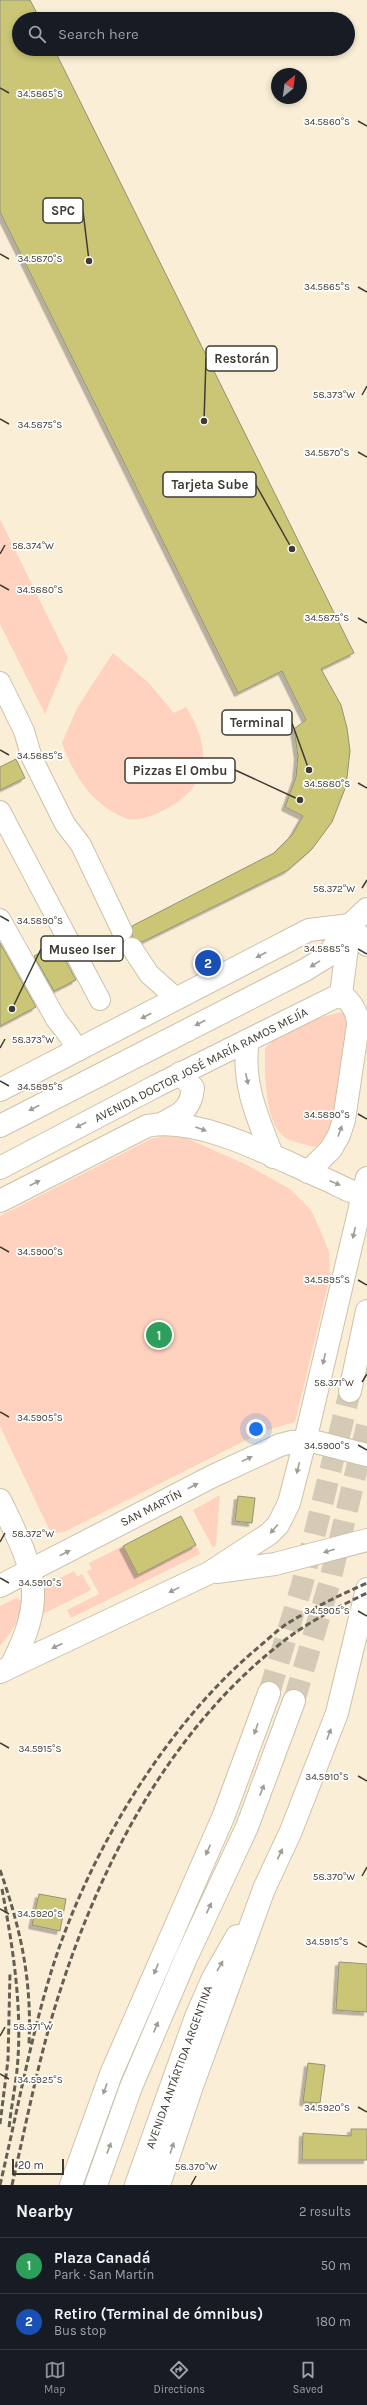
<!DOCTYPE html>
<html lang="en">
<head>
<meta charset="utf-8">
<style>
	body { margin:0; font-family:Karla,sans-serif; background:#242831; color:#f1f3f6 }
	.compass { position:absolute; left:271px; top:68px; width:36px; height:36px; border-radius:50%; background:#171b24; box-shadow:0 2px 6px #0003; rotate:29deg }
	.scale { position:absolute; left:12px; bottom:10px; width:52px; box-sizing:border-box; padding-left:4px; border:2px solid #3f3b32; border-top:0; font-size:11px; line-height:14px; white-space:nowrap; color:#3f3b32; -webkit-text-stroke:3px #fff; paint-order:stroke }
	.you { position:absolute; left:256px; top:1429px; width:14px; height:14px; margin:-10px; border:3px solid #fff; border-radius:50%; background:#1a73e8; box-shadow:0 0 0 6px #1a73e833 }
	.badge { display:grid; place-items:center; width:26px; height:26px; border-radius:50%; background:#8c9099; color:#fff; font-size:13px; font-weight:700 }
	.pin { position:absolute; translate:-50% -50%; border:2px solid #fff; box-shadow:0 1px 4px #0006 }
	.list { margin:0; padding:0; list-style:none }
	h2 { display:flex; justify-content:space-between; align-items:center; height:52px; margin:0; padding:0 16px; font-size:17px }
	h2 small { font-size:13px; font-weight:400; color:#9ea1a6 }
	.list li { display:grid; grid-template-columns:26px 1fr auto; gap:12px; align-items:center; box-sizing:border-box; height:56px; padding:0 16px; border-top:1px solid #363941 }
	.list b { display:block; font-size:15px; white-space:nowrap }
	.list p { margin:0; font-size:13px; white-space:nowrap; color:#9ea1a6 }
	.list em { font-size:13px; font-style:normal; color:#9ea1a6 }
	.icon { flex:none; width:22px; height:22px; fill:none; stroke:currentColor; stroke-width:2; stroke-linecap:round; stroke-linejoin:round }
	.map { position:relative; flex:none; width:367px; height:2185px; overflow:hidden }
	.search { position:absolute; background:#171b24; box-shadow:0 2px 6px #0003; left:12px; right:12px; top:12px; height:44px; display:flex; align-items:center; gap:10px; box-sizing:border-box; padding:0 14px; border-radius:22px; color:#9ea1a6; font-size:15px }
	.sheet { height:164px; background:#171b24 }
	nav { display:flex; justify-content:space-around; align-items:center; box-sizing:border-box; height:56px; border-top:1px solid #363941; background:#171b24; font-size:11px; color:#9ea1a6 }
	nav a { display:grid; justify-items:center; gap:2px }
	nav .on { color:#8c9099 }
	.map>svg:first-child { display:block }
</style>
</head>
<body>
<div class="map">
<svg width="367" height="2185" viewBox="0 0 367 2185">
	<defs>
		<filter id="shadow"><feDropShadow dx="-3.5" dy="3.5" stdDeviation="0" flood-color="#0004"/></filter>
	</defs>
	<rect width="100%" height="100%" fill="#faeed7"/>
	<path fill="#fed2be" d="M0,519L68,658L45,714L0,624Z
		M113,653L148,682L174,713L186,707C214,750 209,790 160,812C150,817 135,822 125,818C92,805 73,774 62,743L77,708Z
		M342,1012L348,1013L351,1018L333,1124L325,1141L314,1147C305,1144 289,1142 282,1135C264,1118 265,1071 265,1048L291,1025Z
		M163,1136L186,1138L245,1164L290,1189L311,1210L321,1232L329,1252L330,1277L295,1422L264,1431L64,1532L56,1533L49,1529L0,1426V1216L151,1139Z
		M220,1495L216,1545L213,1548L193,1510Z
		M196,1545L200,1554L71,1618L67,1610L99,1594L87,1571L92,1569L89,1563L123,1546L138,1575Z
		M74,1571L77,1577L82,1574L91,1590L43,1614L42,1587Z
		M17,1598L21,1601C21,1618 11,1634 0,1646V1606Z"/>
	<path fill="#cac676" stroke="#92927a" filter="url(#shadow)" d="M0,0H30L40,19H19V49H54L354,653L321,669L341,705L347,728L350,751L346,786L332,822L312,849L288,870L142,942L132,937V926L274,853L292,835L303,816L285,807L296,777L298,756L294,729L306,720L282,671L238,693L0,212Z
		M16,759L25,778L0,790V767Z
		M112,936L116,941L122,942V953L112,958L105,940Z
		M0,943L36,1007L0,1026Z
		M57,944L76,980L54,991L34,956Z
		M238,1496L255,1498L252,1523L235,1521Z
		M181,1516L196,1545L138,1575L123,1546Z
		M39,1894L66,1899L60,1931L32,1925Z
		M339,1962L367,1964V2012L336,2010Z
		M308,2063L325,2065L320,2103L303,2102Z
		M351,2129H367V2160H302L303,2133L351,2136Z"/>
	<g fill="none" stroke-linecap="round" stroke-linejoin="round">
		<path stroke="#d5cab6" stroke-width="22" stroke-dasharray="22 11" stroke-linecap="butt" d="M269,1693L302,1585L350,1391
			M294,1701L330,1581L367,1426"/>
		<defs>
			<path id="minor" d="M0,682L24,731L32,758L65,824L81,845L122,931
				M0,811L100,1000
				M0,919L56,1019L69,1036L78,1051
				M132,948L149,974L177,999"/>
			<path id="secondary" d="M350,925L367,945
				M248,1040C241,1082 258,1119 273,1157
				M0,1090L309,930L350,925
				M163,1123C181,1114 191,1109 193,1088L180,1073
				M0,1126L305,970L326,957L350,925L367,909
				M0,1168L156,1086L341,994L350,925
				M308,1172L331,1149L339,1135L344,1120L358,1025C358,1011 351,1002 341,994
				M0,1201L147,1126C199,1115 278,1159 327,1180C339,1185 354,1195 367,1195
				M0,1500C33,1569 49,1593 11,1666
				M217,1572L275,1564L367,1540
				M0,1586L213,1476L280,1445L292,1442L312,1441L367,1455
				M0,1672L209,1573L269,1534L278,1525L289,1503L305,1441L367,1178
				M136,2185L196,2017L213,1978L237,1936
				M159,2185L191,2089L264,1889L291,1831L337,1713L367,1589"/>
			<path id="motorway" d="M350,1391L367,1311
				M71,2185L111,2074L224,1815L269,1693
				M96,2185L131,2087L186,1958L247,1827L294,1701"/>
		</defs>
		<use href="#minor" stroke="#ccc2ab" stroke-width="22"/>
		<use href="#secondary" stroke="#ccc2ab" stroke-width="24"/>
		<use href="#motorway" stroke="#ccc2ab" stroke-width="24"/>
		<use href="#minor" stroke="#fff" stroke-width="20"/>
		<use href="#secondary" stroke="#fff" stroke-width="22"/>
		<use href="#motorway" stroke="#fff" stroke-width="22"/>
		<path stroke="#645f53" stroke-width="3" stroke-dasharray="6 3" stroke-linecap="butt" d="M0,1870C21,1929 32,1981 29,2044
			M2,1889C13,1948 23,2010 17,2070C15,2089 11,2108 9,2128
			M0,2124L8,2060L10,1973
			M0,2185C17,2113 30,2040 52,1969C88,1855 163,1729 254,1651C265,1642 276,1631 288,1623C313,1608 340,1595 367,1583
			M12,2185C25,2129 36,2072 52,2017C93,1878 164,1735 280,1644C306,1623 338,1607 367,1593"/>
	</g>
	<defs><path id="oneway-solid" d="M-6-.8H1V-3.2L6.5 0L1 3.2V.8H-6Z"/></defs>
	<g fill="#9f9d98">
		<use href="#oneway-solid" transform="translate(261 955) rotate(152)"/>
		<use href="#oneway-solid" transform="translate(315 964) rotate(148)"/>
		<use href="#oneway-solid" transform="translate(146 1016) rotate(152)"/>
		<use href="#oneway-solid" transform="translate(200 1023) rotate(153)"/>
		<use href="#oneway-solid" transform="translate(247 1079) rotate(78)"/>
		<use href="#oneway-solid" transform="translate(34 1108) rotate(153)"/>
		<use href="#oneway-solid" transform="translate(81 1125) rotate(152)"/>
		<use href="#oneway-solid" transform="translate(201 1129) rotate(20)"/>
		<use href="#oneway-solid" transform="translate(340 1131) rotate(-70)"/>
		<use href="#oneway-solid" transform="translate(35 1183) rotate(-27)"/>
		<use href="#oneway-solid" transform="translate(335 1183) rotate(22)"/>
		<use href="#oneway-solid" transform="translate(354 1233) rotate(103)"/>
		<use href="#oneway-solid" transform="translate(324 1359) rotate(103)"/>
		<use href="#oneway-solid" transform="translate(247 1459) rotate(-26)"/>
		<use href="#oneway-solid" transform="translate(298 1468) rotate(104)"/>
		<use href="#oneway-solid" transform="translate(193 1486) rotate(-27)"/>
		<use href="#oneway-solid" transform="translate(274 1529) rotate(131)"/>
		<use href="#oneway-solid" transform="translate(329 1551) rotate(164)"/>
		<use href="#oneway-solid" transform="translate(65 1553) rotate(-27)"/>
		<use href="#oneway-solid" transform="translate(174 1590) rotate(154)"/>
		<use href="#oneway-solid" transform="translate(57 1646) rotate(156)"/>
		<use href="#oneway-solid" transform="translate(256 1729) rotate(109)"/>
		<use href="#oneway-solid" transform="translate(329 1734) rotate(-69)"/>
		<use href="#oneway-solid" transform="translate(262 1790) rotate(-69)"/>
		<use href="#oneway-solid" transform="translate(208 1850) rotate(114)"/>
		<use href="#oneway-solid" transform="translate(280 1854) rotate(-65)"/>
		<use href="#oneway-solid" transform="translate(209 1908) rotate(-65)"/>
		<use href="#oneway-solid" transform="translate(220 1966) rotate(-60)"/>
		<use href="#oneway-solid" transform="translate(156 1969) rotate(113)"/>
		<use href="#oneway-solid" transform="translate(156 2027) rotate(-67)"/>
		<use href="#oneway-solid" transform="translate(105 2089) rotate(110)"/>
		<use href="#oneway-solid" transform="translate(109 2148) rotate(-70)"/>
		<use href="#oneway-solid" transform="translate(172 2148) rotate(-72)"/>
	</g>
	<path fill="none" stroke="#3f3b32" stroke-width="1.5" d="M0,88L9,93M358,121L367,126M0,254L9,259M358,287L367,292M362,395L367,386M0,419L9,424M358,452L367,457M0,554L5,545M0,585L9,590M358,618L367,623M0,750L9,755M358,783L367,788M362,888L367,880M0,916L9,921M358,949L367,954M0,1048L5,1039M0,1081L9,1086M358,1114L367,1119M0,1247L9,1252M358,1280L367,1285M362,1382L367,1374M0,1412L9,1417M358,1445L367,1450M0,1542L5,1533M0,1578L9,1583M358,1611L367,1616M0,1743L9,1748M358,1776L367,1781M362,1876L367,1867M0,1909L9,1914M358,1942L367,1947M0,2036L5,2027M0,2074L9,2079M358,2107L367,2112M191,2185L196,2176"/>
	<g text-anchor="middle" stroke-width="3.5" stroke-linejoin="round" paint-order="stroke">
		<g font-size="12" fill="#3f3b32" stroke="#fff">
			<text transform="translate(201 1065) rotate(-27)" y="4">AVENIDA DOCTOR JOSÉ MARÍA RAMOS MEJÍA</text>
			<text transform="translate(151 1508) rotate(-27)" y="4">SAN MARTÍN</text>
			<text transform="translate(179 2067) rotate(-70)" y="4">AVENIDA ANTÁRTIDA ARGENTINA</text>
		</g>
	</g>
	<g font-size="10" text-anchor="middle" fill="#3f3b32" stroke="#fff" stroke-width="3.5" stroke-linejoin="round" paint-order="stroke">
		<text x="40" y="97">34.5865°S</text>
		<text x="327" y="125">34.5860°S</text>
		<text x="40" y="262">34.5870°S</text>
		<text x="327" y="290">34.5865°S</text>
		<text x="334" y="398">58.373°W</text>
		<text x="40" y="428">34.5875°S</text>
		<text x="327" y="456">34.5870°S</text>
		<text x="33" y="549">58.374°W</text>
		<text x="40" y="593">34.5880°S</text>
		<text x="327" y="621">34.5875°S</text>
		<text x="40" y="759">34.5885°S</text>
		<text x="327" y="787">34.5880°S</text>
		<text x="334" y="892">58.372°W</text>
		<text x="40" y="924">34.5890°S</text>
		<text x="327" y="952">34.5885°S</text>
		<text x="33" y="1043">58.373°W</text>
		<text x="40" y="1090">34.5895°S</text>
		<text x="327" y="1118">34.5890°S</text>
		<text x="40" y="1255">34.5900°S</text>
		<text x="327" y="1283">34.5895°S</text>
		<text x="334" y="1386">58.371°W</text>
		<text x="40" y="1421">34.5905°S</text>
		<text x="327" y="1449">34.5900°S</text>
		<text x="33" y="1537">58.372°W</text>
		<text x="40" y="1586">34.5910°S</text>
		<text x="327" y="1614">34.5905°S</text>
		<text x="40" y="1752">34.5915°S</text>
		<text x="327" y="1780">34.5910°S</text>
		<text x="334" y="1880">58.370°W</text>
		<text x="40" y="1917">34.5920°S</text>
		<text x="327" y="1945">34.5915°S</text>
		<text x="33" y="2030">58.371°W</text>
		<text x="40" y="2083">34.5925°S</text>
		<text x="327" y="2111">34.5920°S</text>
		<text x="196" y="2170">58.370°W</text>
	</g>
	<path fill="none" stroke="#3f3b32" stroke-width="1.5" d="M89 261L83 211M204 421L206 358M292 549L256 485M309 770L292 723M300 800L235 770M12 1009L41 949"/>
	<g fill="#3f3b32" stroke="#fff" stroke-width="1.5">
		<circle cx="89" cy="261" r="4"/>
		<circle cx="204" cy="421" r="4"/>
		<circle cx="292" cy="549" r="4"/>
		<circle cx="309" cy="770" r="4"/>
		<circle cx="300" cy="800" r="4"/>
		<circle cx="12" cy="1009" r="4"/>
	</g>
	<g fill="#fff" stroke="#3f3b32" stroke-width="1.5">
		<rect x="43" y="198" width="40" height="25" rx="4"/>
		<rect x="206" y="346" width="71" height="25" rx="4"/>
		<rect x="163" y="472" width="93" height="25" rx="4"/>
		<rect x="222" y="710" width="70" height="25" rx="4"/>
		<rect x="125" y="758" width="110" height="25" rx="4"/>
		<rect x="41" y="936" width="82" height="25" rx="4"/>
	</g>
	<g font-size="13" text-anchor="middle" font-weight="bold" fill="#3f3b32">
		<text x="63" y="215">SPC</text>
		<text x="242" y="363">Restorán</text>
		<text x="210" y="489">Tarjeta Sube</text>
		<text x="257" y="727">Terminal</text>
		<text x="180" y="775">Pizzas El Ombu</text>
		<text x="82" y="954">Museo Iser</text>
	</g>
</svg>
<svg class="compass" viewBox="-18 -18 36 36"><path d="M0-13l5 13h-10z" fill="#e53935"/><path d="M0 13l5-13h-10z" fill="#9ea1a6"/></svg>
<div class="scale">20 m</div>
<div class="you"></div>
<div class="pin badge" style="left:159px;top:1335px;background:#2e9e5b">1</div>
<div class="pin badge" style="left:208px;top:963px;background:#1a4fb4">2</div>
<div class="search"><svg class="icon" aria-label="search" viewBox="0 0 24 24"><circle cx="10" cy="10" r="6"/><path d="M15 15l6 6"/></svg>Search here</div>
</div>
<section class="sheet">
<h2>Nearby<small>2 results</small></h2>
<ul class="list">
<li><span class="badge" style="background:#2e9e5b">1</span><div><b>Plaza Canadá</b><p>Park · San Martín</p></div><em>50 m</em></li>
<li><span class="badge" style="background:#1a4fb4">2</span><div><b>Retiro (Terminal de ómnibus)</b><p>Bus stop</p></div><em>180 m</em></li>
</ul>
</section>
<nav>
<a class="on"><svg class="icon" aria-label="map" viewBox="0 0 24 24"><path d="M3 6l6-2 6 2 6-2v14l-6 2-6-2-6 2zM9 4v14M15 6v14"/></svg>Map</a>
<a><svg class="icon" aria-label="directions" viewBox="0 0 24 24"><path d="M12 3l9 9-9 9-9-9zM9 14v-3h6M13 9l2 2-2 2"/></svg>Directions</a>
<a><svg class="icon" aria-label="saved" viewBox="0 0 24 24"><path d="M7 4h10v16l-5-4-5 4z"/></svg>Saved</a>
</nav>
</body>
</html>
